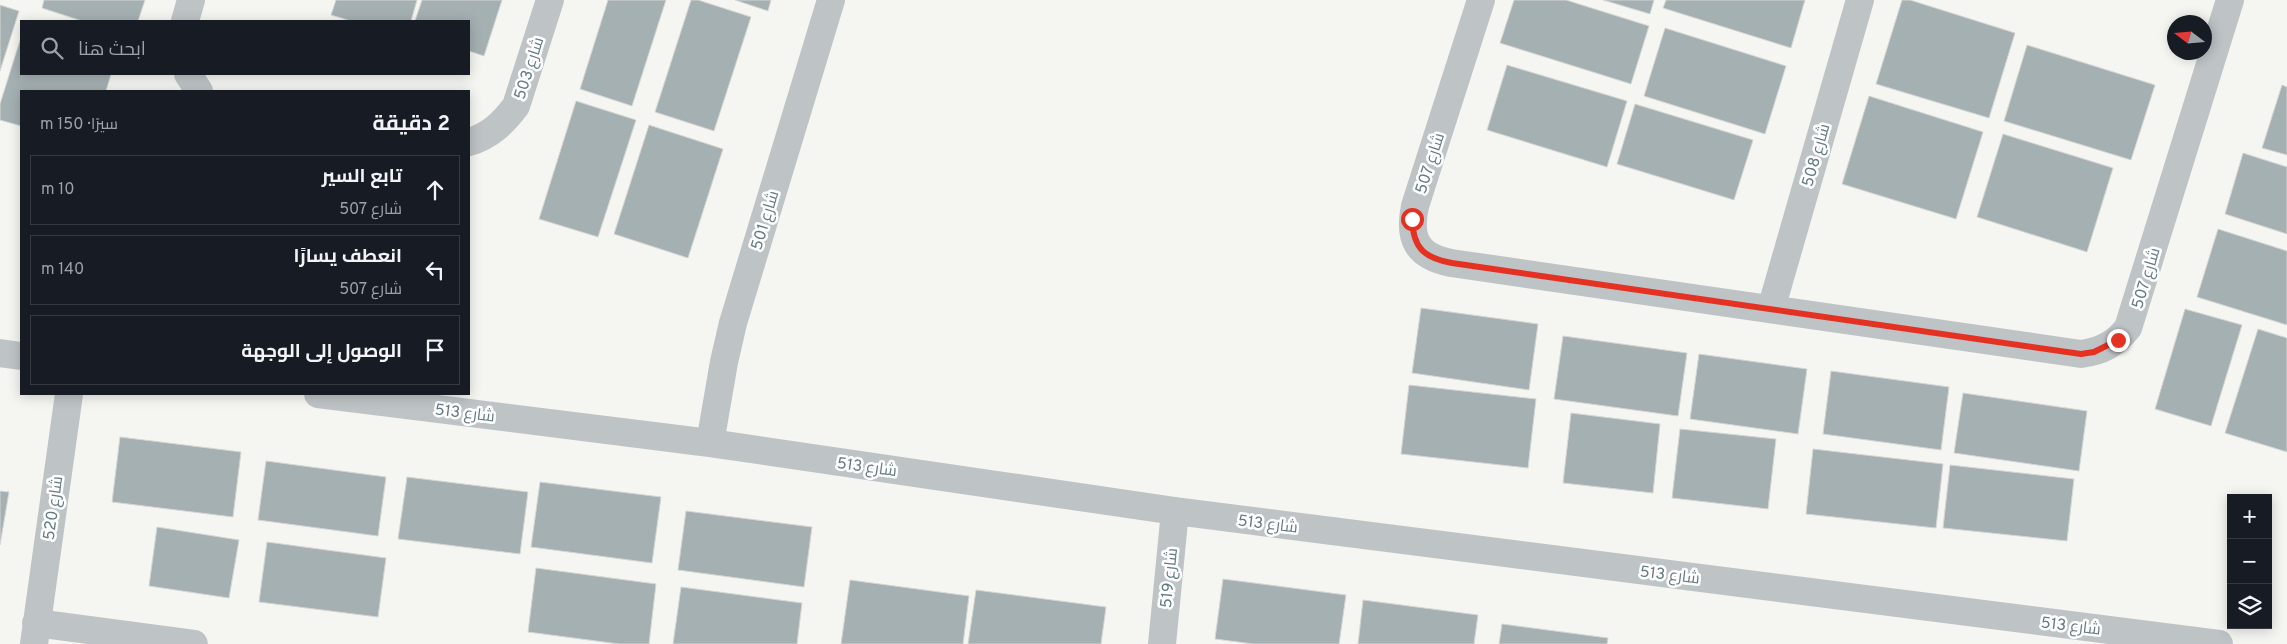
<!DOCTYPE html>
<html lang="ar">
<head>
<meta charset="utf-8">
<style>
	body { margin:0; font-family:Overpass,Cairo,sans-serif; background:#20242c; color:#f1f3f6; direction:rtl }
	.controls { position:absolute; right:15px; bottom:15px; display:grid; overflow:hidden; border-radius:0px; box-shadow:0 2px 12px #0003 }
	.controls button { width:45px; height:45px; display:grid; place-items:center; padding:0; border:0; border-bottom:1px solid #363941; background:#171b24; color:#f1f3f6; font:25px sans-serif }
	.compass { position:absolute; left:2167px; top:15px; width:45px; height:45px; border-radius:50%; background:#171b24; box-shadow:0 2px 12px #0003; rotate:286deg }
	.stop { position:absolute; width:15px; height:15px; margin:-11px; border:4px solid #e53121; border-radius:50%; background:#fff }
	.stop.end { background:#e53121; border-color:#fff; box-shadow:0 1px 5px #0008 }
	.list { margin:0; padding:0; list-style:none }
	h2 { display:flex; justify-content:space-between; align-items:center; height:65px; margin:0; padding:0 20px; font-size:21px }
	h2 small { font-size:16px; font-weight:400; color:#9ea1a6 }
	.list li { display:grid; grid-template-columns:32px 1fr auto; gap:15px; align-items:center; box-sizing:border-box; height:70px; margin:0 10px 10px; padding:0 10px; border:1px solid #363941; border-radius:0px }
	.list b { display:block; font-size:19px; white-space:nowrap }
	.list p { margin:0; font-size:16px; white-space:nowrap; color:#9ea1a6 }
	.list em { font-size:16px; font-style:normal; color:#9ea1a6 }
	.icon { flex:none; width:28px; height:28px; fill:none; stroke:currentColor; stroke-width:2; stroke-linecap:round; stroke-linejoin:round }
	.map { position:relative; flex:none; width:2287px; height:644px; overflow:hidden; direction:ltr }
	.search { position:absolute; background:#171b24; box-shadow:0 2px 12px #0003; left:20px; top:20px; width:450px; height:55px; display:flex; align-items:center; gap:12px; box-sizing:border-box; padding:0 18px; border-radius:0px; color:#9ea1a6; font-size:19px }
	.panel { position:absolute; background:#171b24; box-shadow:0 2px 12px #0003; left:20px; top:90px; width:450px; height:305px; border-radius:0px; direction:rtl }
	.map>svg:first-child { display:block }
</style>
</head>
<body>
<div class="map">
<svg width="2287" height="644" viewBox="0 0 2287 644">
	<rect width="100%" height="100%" fill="#f5f5f1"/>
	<path fill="#a5b0b3" stroke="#d6d6d4" d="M44,0H145L138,21H82L42,8Z
		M336,0H417L411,21H351L331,15Z
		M422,0H502L484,56L469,51V21H415Z
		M608,0H666L632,106L580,89Z
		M691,0H698L751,17L714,131L655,112Z
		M735,0H771L768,11Z
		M1514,0H1566L1649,26L1631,84L1500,43Z
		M1603,0H1654L1650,14Z
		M1666,0H1805L1791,48L1663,8Z
		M1902,0H1910L2015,33L1989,118L1876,84Z
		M0,5L19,11L0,71Z
		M1665,28L1786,66L1765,134L1644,96Z
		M21,37V74H111L106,91H21V126L0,120V104Z
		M2027,45L2155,85L2131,160L2004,121Z
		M1507,65L1627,101L1607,167L1487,130Z
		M2282,85L2287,87V155L2262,148Z
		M1869,96L1983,132L1956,219L1842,184Z
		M576,101L636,120L598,237L539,219Z
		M1635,104L1753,140L1734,200L1617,164Z
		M649,125L723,149L688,258L614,234Z
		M2003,134L2113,168L2087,252L1977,217Z
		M2243,153L2287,167V234L2225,214Z
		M2218,229L2287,251V325L2197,297Z
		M1421,308L1538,324L1529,390L1412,373Z
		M2185,309L2242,325L2211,426L2155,409Z
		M2258,329L2287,338V452L2225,433Z
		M1563,336L1687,353L1678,416L1554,399Z
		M1699,354L1807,369L1798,434L1690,419Z
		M1831,371L1949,387L1941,450L1823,434Z
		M1409,385L1536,399L1528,468L1401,454Z
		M1963,393L2087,411L2079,471L1954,453Z
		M1571,413L1660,424L1653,493L1563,483Z
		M1680,429L1776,439L1768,509L1672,498Z
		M120,437L241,452L233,517L112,502Z
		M1813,449L1943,464L1936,528L1806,514Z
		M266,461L386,477L378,536L258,520Z
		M1950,465L2074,479L2067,541L1943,528Z
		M407,477L528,492L520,554L398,539Z
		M540,482L661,497L652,563L531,547Z
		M0,491L9,492L0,545Z
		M686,511L812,527L804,587L678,570Z
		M157,527L239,540L229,598L149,586Z
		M267,542L386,558L378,617L259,602Z
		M536,568L656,584L649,644H619L528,632Z
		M1223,579L1346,595L1339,644H1253L1215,639Z
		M850,580L969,596L963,644H841Z
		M681,587L802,603L797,644H673Z
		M976,590L1106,607L1101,644H968Z
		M1363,600L1478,615L1474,644H1358Z
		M1502,624L1608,638L1607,644H1499Z"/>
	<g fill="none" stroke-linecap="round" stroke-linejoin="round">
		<path stroke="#bec3c6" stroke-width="28" d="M1481,0L1415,206C1408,239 1417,256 1451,263L2081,354C2102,351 2115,344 2128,328L2230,0
			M185,21L191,0
			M188,74L199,91
			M469,142C490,136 503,123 516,106L550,0
			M1771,309L1860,0
			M0,353L21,356
			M318,394L710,443L1175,511L2219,644
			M710,443L724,362L733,323L831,0
			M36,623L194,644
			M34,644L69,394
			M1162,644L1175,511"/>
	</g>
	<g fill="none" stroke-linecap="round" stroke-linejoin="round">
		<path stroke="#e53121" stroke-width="6" d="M1412,219C1413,248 1424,258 1452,263L2081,354L2094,352L2118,340"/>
	</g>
	<g text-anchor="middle" stroke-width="5" stroke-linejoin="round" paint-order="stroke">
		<g font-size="16" fill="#647a83" stroke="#fff">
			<text transform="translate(528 68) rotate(-72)" y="6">شارع 503</text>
			<text transform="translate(1815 155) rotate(-74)" y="6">شارع 508</text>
			<text transform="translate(1429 163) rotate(-72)" y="6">شارع 507</text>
			<text transform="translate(764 220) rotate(-73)" y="6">شارع 501</text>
			<text transform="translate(2145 278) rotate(-73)" y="6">شارع 507</text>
			<text transform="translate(465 412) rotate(7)" y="6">شارع 513</text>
			<text transform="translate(867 466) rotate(8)" y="6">شارع 513</text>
			<text transform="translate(52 508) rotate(-82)" y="6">شارع 520</text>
			<text transform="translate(1268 523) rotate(7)" y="6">شارع 513</text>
			<text transform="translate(1670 574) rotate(7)" y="6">شارع 513</text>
			<text transform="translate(1168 578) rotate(-84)" y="6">شارع 519</text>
			<text transform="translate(2071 625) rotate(7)" y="6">شارع 513</text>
		</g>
	</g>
</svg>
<div class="controls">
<button>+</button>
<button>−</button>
<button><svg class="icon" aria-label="layers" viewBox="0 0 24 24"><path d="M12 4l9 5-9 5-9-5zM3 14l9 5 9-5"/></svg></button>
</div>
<svg class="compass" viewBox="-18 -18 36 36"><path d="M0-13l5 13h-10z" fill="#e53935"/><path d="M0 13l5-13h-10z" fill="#9ea1a6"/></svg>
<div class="stop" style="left:1412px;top:219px"></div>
<div class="stop end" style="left:2118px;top:340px"></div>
<div class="search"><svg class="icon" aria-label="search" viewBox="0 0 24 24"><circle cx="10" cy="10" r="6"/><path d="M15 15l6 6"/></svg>ابحث هنا</div>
<section class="panel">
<h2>2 دقيقة<small>سيرًا · 150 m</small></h2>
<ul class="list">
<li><svg class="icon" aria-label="ahead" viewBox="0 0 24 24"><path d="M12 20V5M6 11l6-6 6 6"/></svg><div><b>تابع السير</b><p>شارع 507</p></div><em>10 m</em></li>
<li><svg class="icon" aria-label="left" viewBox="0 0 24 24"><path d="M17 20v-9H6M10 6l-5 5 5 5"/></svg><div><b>انعطف يسارًا</b><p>شارع 507</p></div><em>140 m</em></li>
<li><svg class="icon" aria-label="arrive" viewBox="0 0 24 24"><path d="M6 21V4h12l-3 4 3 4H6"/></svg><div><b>الوصول إلى الوجهة</b></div></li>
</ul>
</section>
</div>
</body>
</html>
